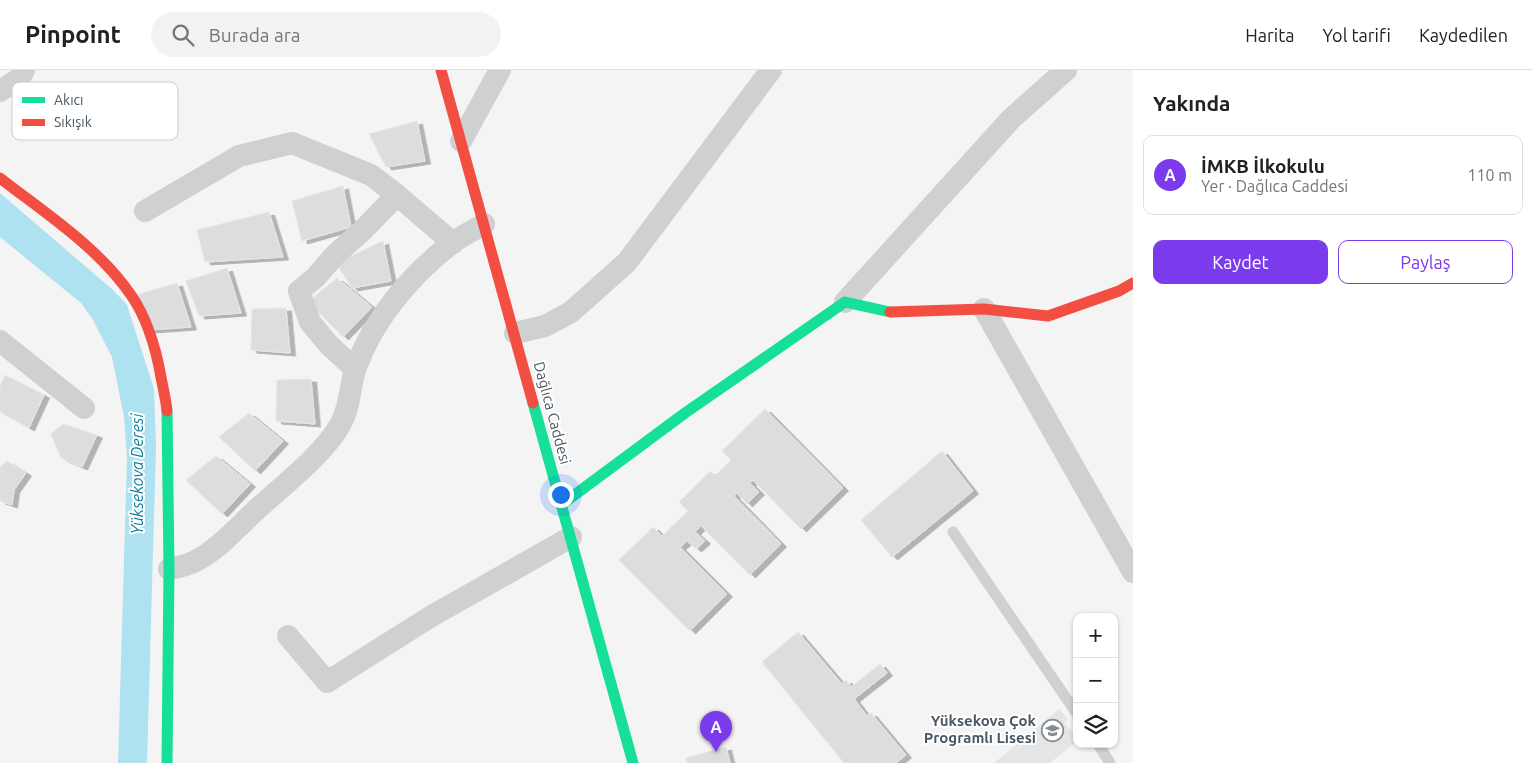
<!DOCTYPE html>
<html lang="tr">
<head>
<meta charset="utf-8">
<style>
	body { margin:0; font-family:Ubuntu,sans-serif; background:#f2f2f2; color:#202124 }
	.controls { position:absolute; right:15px; bottom:15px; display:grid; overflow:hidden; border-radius:10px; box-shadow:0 1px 4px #0004 }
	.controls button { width:45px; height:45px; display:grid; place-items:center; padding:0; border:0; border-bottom:1px solid #e0e0e0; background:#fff; color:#202124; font:25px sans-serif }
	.you { position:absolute; left:560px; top:424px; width:18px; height:18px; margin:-12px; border:4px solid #fff; border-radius:50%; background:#1a73e8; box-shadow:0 0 0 8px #1a73e833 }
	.badge { display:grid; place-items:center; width:32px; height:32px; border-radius:50%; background:#7c3aed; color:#fff; font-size:16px; font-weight:700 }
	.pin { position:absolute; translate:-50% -41px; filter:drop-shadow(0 1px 2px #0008) }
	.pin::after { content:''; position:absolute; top:26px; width:18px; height:15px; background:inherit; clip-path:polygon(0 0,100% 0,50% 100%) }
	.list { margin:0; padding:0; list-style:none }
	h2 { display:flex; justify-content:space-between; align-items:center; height:65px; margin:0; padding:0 20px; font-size:21px }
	h2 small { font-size:16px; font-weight:400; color:#757577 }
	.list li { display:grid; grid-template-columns:32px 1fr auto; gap:15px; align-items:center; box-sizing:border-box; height:80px; margin:0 10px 10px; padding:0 10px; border:1px solid #e0e0e0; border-radius:10px }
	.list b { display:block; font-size:19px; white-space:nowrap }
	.list p { margin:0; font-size:16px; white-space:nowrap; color:#757577 }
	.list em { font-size:16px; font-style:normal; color:#757577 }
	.actions { display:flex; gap:10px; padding:15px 20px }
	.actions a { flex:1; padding:11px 0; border:1px solid #7c3aed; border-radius:10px; text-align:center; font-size:18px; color:#7c3aed }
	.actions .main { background:#7c3aed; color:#fff }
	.icon { flex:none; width:28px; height:28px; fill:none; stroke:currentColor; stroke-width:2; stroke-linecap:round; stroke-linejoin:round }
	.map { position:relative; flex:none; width:1133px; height:693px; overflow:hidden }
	header { display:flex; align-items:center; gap:30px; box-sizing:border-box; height:70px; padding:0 25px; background:#fff; border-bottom:1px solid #e0e0e0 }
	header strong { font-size:24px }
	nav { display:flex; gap:28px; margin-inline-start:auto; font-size:18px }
	.search { width:350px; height:45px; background:#f2f2f2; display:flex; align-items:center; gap:12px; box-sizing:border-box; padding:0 18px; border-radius:28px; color:#757577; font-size:19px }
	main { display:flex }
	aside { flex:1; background:#fff }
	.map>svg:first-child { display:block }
</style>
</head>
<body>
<header>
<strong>Pinpoint</strong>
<div class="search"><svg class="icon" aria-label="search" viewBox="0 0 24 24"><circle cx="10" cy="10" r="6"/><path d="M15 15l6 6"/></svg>Burada ara</div>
<nav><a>Harita</a><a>Yol tarifi</a><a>Kaydedilen</a></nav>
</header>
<main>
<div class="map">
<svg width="1133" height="693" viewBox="0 0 1133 693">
	<defs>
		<filter id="shadow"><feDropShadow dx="5.5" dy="3" stdDeviation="0" flood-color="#0004"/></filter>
	</defs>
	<rect width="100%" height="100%" fill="#f4f4f4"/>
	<path fill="#e6e5e6" d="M1059,639L1068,649L1064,653L1077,667V671L1050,693H994Z"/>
	<path fill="#aee2f0" d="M0,123L113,220L127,235L154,319L156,377L147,693H118L127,388L124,347L112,287L93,250L81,233L0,167Z"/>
	<path fill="#ddddde" stroke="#e5e6e7" filter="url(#shadow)" d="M417,51L425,91L386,97L369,64Z
		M343,116L351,157L302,171L292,131Z
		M269,142L283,187L205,192L197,160Z
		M383,171L391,211L352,218L336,193Z
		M227,198L241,243L199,246L186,211Z
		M337,208L372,237L343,267L308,232Z
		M177,213L191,257L149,260L136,225Z
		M286,238L290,283L251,280L252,239Z
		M5,305L44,325L29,358L0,342V316Z
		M311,309L315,354L276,351L277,310Z
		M765,339L843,418L801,459L753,410L750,413L759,422L747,434L737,423L734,426L781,474L750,505L701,456L695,462L705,471L696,479L687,471L680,477L727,524L690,561L619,490L653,457L662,466L688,441L679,432L710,401L715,406L731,390L722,381Z
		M249,343L283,371L255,401L219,367Z
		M63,354L97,365L82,397L61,388L51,364Z
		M942,381L973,421L892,487L861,450Z
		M216,386L250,414L222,444L186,410Z
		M7,391L26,403L14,420L12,435L0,431V397Z
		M798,562L842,614L846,610L851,617L880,594L887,603L854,629L867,646L871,643L906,685L896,693H844L762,592Z
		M726,677L730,693H687L686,688Z"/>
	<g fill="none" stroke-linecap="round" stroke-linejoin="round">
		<path stroke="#ced0d2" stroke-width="11" d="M953,462L1077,644
			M1098,674L1110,693"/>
		<path stroke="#ced0d2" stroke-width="22" d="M0,21L20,8L24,0
			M461,71L500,0
			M145,141L239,86L292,73L371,105L397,125L453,173
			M845,232L1011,49L1066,0
			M984,239L1133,502
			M515,263L545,256L571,242L627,192L771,0
			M0,271L84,338
			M355,299L329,275L310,252L299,221L316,207L335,185L363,160L397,125
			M169,499C181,497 191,494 201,488C221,476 238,457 255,441C281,417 323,385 340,355C351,336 349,317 356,297C374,248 411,205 452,173C462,166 474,160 484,154
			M288,566L327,612L430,547L571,467"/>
		<path stroke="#16e098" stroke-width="11" d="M533,333L633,693
			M561,435L685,343L845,232L890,242
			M167,693L169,499L167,341"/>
		<path stroke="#f24e42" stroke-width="11" d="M441,0L533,333
			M0,108C45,143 98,177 131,225C147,248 156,279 161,307C163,318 166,330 167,341
			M890,242L984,239L1048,246L1119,221L1133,213"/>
	</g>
	<defs>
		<symbol id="school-ring" viewBox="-11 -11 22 22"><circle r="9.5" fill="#fff" stroke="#868d94" stroke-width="1.5"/><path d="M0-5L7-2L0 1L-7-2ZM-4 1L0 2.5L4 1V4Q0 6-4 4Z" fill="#868d94"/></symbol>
	</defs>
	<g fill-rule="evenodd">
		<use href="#school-ring" x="1040" y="648" width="25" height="25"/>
	</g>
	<g text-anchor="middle" stroke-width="4" stroke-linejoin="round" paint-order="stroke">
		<g font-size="15" fill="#4a5661" stroke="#fff">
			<text transform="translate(552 343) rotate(75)" y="5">Dağlıca Caddesi</text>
		</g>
		<g font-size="15" font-weight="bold" fill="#4a5661" stroke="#fff" text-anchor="end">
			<text x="1036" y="656">Yüksekova Çok<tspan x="1036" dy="17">Programlı Lisesi</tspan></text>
		</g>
		<g font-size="16" font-style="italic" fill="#0c7c9b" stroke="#fff">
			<text transform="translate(137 404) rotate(-90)" y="6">Yüksekova Deresi</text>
		</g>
	</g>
	<rect x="12" y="12" width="166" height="58" rx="8" fill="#fff" stroke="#c9ccd0" stroke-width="1"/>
	<rect x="22" y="27" width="23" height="6" fill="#16e098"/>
	<rect x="22" y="49" width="23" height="7" fill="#f24e42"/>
	<g font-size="14" fill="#4a5661">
		<text x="54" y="35">Akıcı</text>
		<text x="54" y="57">Sıkışık</text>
	</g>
</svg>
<div class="controls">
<button>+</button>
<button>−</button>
<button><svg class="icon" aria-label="layers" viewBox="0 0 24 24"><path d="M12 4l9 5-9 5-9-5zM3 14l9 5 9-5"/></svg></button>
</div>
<div class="you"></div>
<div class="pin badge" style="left:716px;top:682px">A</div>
</div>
<aside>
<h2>Yakında<small></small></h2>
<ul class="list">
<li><span class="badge">A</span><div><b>İMKB İlkokulu</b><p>Yer · Dağlıca Caddesi</p></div><em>110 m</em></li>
</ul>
<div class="actions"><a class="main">Kaydet</a><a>Paylaş</a></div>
</aside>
</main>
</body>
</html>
